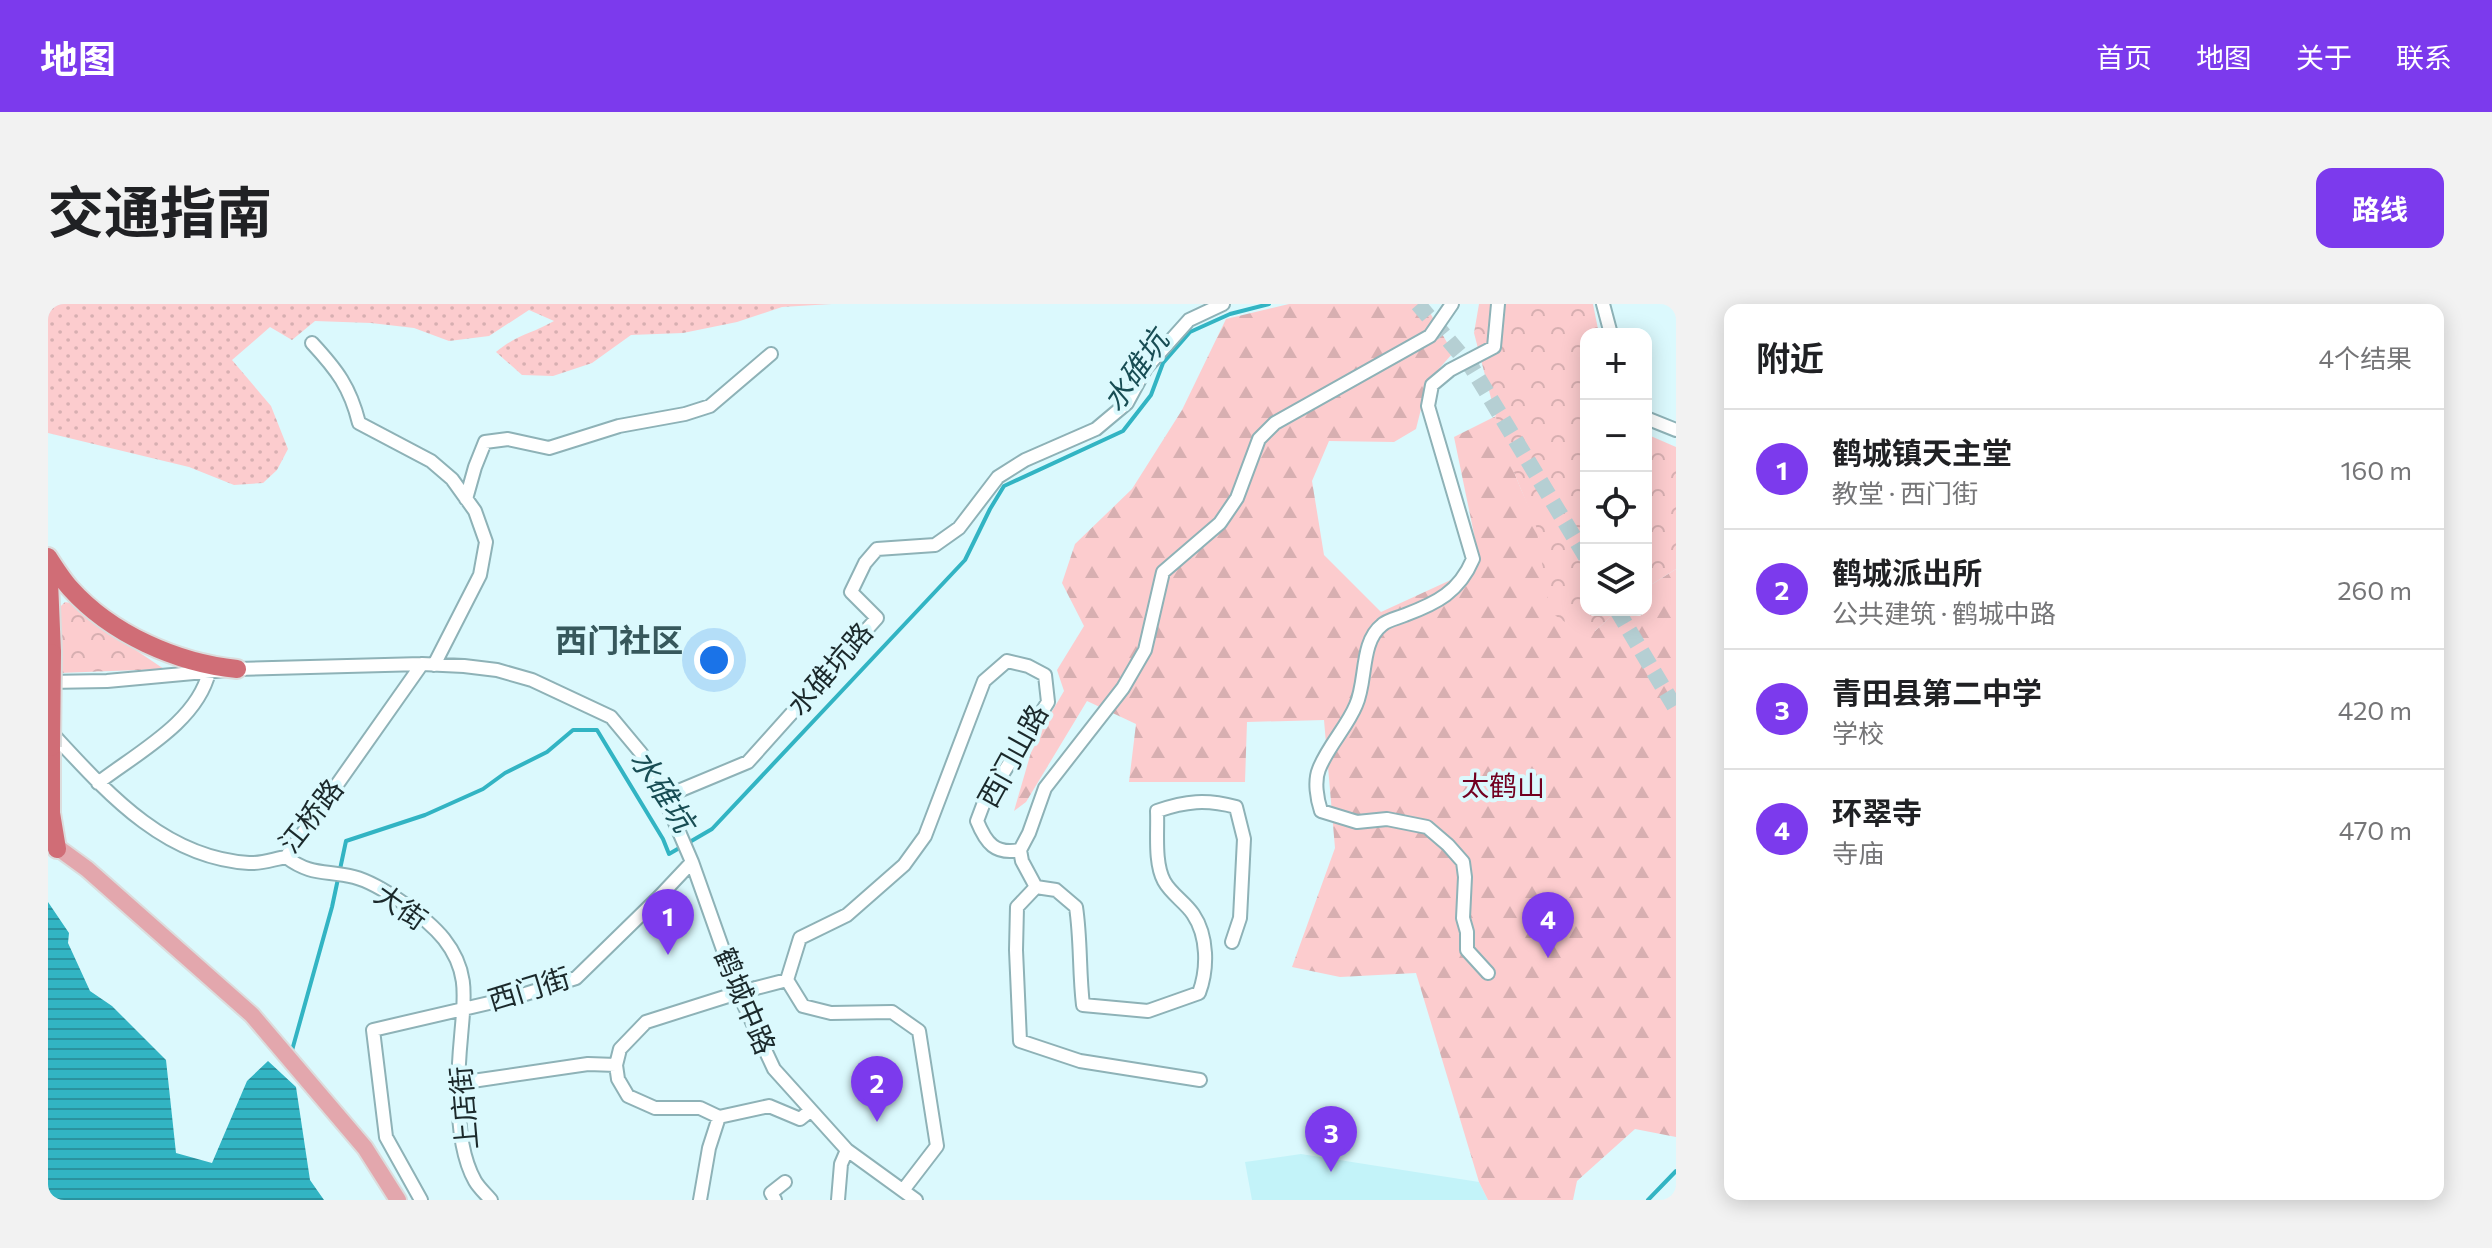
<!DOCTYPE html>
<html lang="zh">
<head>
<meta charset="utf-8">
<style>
	body { margin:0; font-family:Commissioner,"Noto Sans SC",sans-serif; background:#f2f2f2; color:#202124 }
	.controls { position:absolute; right:24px; top:24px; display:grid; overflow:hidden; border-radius:16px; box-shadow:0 4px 20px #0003 }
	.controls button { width:72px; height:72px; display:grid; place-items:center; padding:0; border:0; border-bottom:2px solid #e0e0e0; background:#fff; color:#202124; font:40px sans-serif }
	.you { position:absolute; left:666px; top:356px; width:28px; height:28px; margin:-20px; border:6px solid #fff; border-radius:50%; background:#1a73e8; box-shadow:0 0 0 12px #1a73e833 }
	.badge { display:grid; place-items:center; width:52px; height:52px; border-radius:50%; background:#7c3aed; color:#fff; font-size:26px; font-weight:700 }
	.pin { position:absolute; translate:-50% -66px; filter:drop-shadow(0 2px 4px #0008) }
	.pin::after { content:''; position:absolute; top:42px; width:28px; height:24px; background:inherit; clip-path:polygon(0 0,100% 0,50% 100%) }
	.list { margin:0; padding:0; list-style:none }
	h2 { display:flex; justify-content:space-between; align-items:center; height:104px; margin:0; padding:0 32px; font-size:34px }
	h2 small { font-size:26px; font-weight:400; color:#757577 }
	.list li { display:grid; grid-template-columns:52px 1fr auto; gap:24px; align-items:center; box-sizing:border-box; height:120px; padding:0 32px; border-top:2px solid #e0e0e0 }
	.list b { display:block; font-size:30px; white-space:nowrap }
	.list p { margin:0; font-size:26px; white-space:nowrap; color:#757577 }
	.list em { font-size:26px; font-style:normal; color:#757577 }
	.icon { flex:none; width:44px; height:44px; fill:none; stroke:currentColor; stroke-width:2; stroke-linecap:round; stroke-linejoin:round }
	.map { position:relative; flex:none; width:1628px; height:896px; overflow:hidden; border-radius:16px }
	header { display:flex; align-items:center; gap:48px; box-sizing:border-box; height:112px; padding:0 40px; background:#7c3aed; color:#fff }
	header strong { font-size:38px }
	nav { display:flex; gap:44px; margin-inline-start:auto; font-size:28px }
	.intro { display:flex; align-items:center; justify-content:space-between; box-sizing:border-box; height:192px; padding:0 48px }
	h1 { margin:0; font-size:56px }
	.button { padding:20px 36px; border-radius:16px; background:#7c3aed; color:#fff; font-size:28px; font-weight:700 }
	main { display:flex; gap:48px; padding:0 48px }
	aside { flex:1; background:#fff; border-radius:16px; box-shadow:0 4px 20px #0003 }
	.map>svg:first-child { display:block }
</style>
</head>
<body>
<header>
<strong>地图</strong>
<nav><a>首页</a><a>地图</a><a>关于</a><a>联系</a></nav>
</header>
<div class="intro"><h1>交通指南</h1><a class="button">路线</a></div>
<main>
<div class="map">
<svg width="1628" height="896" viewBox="0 0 1628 896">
	<defs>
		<pattern id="grass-dots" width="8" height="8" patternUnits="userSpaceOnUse" patternTransform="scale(2)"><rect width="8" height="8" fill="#fcccce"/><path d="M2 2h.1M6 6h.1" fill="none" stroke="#d7afb1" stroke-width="1.8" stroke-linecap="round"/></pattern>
		<pattern id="forest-firs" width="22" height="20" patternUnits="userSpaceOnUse" patternTransform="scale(2)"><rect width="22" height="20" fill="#fcccce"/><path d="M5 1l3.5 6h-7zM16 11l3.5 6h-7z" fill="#d7afb1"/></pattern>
		<pattern id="park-crowns" width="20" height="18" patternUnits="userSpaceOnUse" patternTransform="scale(2)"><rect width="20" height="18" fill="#fcccce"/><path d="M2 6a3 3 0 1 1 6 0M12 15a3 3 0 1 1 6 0" fill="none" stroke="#d7afb1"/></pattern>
		<pattern id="water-rules" width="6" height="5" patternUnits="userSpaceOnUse" patternTransform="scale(2)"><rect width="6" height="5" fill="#32b4c3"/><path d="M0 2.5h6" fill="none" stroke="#2a929f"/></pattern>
	</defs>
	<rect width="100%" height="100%" fill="#dbf9fd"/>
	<path fill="#c3f3f9" d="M1253,850L1431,878L1440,896H1204L1197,858Z"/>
	<path fill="url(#grass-dots)" d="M0,0H784L734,3L689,18L635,29L583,31L544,59L505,72L474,71L448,48C468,31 483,30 506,17L481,6L441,32L401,37L366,24L323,19L267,17L244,36L222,23L184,56L223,102L240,145L229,166L215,179L186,181L141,163L0,129Z"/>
	<path fill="url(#forest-firs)" d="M1241,0H1377L1405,49L1380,77L1368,125L1346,138L1281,137L1264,177L1276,251L1333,308L1407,274L1432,259L1406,133L1448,112C1469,192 1507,256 1547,327L1570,306H1598V284L1628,265V833L1587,825L1529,877L1525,896H1440L1431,878L1368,669L1292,673L1244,663L1287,544L1276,416L1199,418L1197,478H1081L1088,420L1039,397L978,498L966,507L986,438L1016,387L1009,366L1036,322L1014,279L1027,240L1084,185L1134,106L1178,15Z"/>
	<path fill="url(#park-crowns)" d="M1431,0H1545L1551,30H1538V306H1570L1547,327L1529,326L1502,308L1488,222L1456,144L1426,29Z
		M1598,130L1628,143V265L1598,284Z
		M17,298L28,300L40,314L116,365L11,369L9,306Z"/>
	<path fill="url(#water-rules)" d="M0,598L21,629L20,639L42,687L64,702L118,756L128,849L164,859L199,777L220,757L248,783L262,876L276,896H0Z"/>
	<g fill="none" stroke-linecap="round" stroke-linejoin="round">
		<path stroke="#32b4c3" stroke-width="4" d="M243,750L284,603L298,537L377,511L435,485L457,469L499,448L525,426H549L615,535L621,550L664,525L917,256L942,205L956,182L1075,127L1103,91L1115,59L1142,28L1182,10L1221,0
			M1600,896L1628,867"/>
		<path stroke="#b5cfd3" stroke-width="16" stroke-dasharray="16 8" stroke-linecap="butt" d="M1370,0L1424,64L1538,253
			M1569,306L1628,405"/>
		<defs>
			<path id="minor" d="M1555,0L1563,30
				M264,39C289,66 302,83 311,119L383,157L404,175L427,207L438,238L432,271L386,361
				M1598,114L1628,126
				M418,195L427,163L437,138L460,135L501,144L571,122L637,110L662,102L723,50
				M0,378L59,377L189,365L374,360L416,362L449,366L484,376L563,413L593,449L616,493L644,558L690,688L726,765L799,846L868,896
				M1,426C56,485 114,554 201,559C213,560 226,555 238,553L374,360
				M50,479C89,449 149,418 161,368
				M616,493L700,458L829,314L803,288L817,259L829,245L887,241L911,224L950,173L977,156L1048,125L1079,99L1098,64L1141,16L1175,0
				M972,546L974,557L988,583
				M238,553C263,572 278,566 306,573C333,580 379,614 396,635C422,668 416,695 413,733C409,775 406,840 427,877C431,884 438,890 443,896
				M1440,669L1419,646V628L1415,614L1417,573L1415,558L1400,541L1379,523L1339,515L1309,518L1273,507C1269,495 1266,477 1271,465C1280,442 1299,423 1308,401C1319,377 1312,338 1334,321C1339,316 1350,314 1357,311C1389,299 1411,288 1425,255L1380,102L1384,81L1402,66L1446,43L1450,0
				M708,684L739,676
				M1152,776L1032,757L972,737L968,646L969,603L988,583L1008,586L1028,603C1033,636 1031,668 1035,701L1100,707L1151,689C1160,665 1160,632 1145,610C1137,598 1123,590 1116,577C1106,558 1110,528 1109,507C1138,497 1158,495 1188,503L1196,535L1192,614L1184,638
				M411,779L540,760L568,761
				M671,813L721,802L752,815L762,807
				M856,885L889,842L871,727L844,708L783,709L755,702L739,676L752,634L799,611L856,561L877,532L936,377L959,357L980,362L997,371L1000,398L935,501L929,517C938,539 947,551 972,546L981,529L997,484L1075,384L1097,346L1115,268L1172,219L1189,194L1211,135L1227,119L1382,32L1404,0
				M373,896L338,833L325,726L471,692L528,674L611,593L644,558
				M652,896L661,844L671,813L652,804H607L580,792L570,775L568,761L572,745L598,718L680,692
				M727,896L723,889L737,878
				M790,896L793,860L799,846"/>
			<path id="major" d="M2,538L39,565L204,711L317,844L350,896"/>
			<path id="highway" d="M0,253C7,264 14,275 22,284C63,330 129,359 189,365
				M0,254L4,349
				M3,443V509L9,545"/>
		</defs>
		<use href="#minor" stroke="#8eb2b7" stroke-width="16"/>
		<use href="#major" stroke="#dbdddd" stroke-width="20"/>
		<use href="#highway" stroke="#dbdddd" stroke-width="22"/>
		<use href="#minor" stroke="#fff" stroke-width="12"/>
		<use href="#major" stroke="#e3a7ad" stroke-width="16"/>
		<use href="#highway" stroke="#d06d76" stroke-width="18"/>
		<defs>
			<path id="minor-bridge" d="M680,692L708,684"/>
			<path id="highway-bridge" d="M3,443L4,349"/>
		</defs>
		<use href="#minor-bridge" stroke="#8eb2b7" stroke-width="16" stroke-linecap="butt"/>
		<use href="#highway-bridge" stroke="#dbdddd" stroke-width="22" stroke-linecap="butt"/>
		<use href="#minor-bridge" stroke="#fff" stroke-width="12"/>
		<use href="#highway-bridge" stroke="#d06d76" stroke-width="18"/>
	</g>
	<g text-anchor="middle" stroke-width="8" stroke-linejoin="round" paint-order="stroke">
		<g font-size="28" fill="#1b292b" stroke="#dbf9fd">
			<text transform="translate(782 365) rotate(-49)" y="10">水碓坑路</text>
			<text transform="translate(965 452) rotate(-61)" y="10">西门山路</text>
			<text transform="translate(263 512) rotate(-52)" y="10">江桥路</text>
			<text transform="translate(353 603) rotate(35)" y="10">大街</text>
			<text transform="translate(481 685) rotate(-17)" y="10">西门街</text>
			<text transform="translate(697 697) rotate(67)" y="10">鹤城中路</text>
			<text transform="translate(416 804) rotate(-95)" y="10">上店街</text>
		</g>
		<g font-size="28" fill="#720020" stroke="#dbf9fd">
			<text x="1455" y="492">太鹤山</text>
		</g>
		<g font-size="30" font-style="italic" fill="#184d54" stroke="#dbf9fd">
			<text transform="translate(1088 67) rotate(-55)" y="10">水碓坑</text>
			<text transform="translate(614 487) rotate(57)" y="10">水碓坑</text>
		</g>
		<g font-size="32" font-weight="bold" fill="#37585c" stroke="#dbf9fd">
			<text x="571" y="348">西门社区</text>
		</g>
	</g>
</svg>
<div class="controls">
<button>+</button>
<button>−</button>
<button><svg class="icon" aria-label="locate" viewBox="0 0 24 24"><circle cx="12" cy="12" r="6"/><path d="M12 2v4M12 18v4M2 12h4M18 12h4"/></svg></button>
<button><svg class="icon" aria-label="layers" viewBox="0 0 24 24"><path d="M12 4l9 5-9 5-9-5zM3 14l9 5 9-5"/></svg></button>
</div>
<div class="you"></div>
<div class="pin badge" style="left:620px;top:651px">1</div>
<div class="pin badge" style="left:829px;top:818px">2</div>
<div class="pin badge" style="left:1283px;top:868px">3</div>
<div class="pin badge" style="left:1500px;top:654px">4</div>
</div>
<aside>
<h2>附近<small>4个结果</small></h2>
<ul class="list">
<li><span class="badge">1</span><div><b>鹤城镇天主堂</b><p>教堂 · 西门街</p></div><em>160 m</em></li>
<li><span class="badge">2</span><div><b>鹤城派出所</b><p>公共建筑 · 鹤城中路</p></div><em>260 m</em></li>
<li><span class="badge">3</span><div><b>青田县第二中学</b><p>学校</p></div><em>420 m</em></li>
<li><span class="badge">4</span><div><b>环翠寺</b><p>寺庙</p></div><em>470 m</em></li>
</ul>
</aside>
</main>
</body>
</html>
